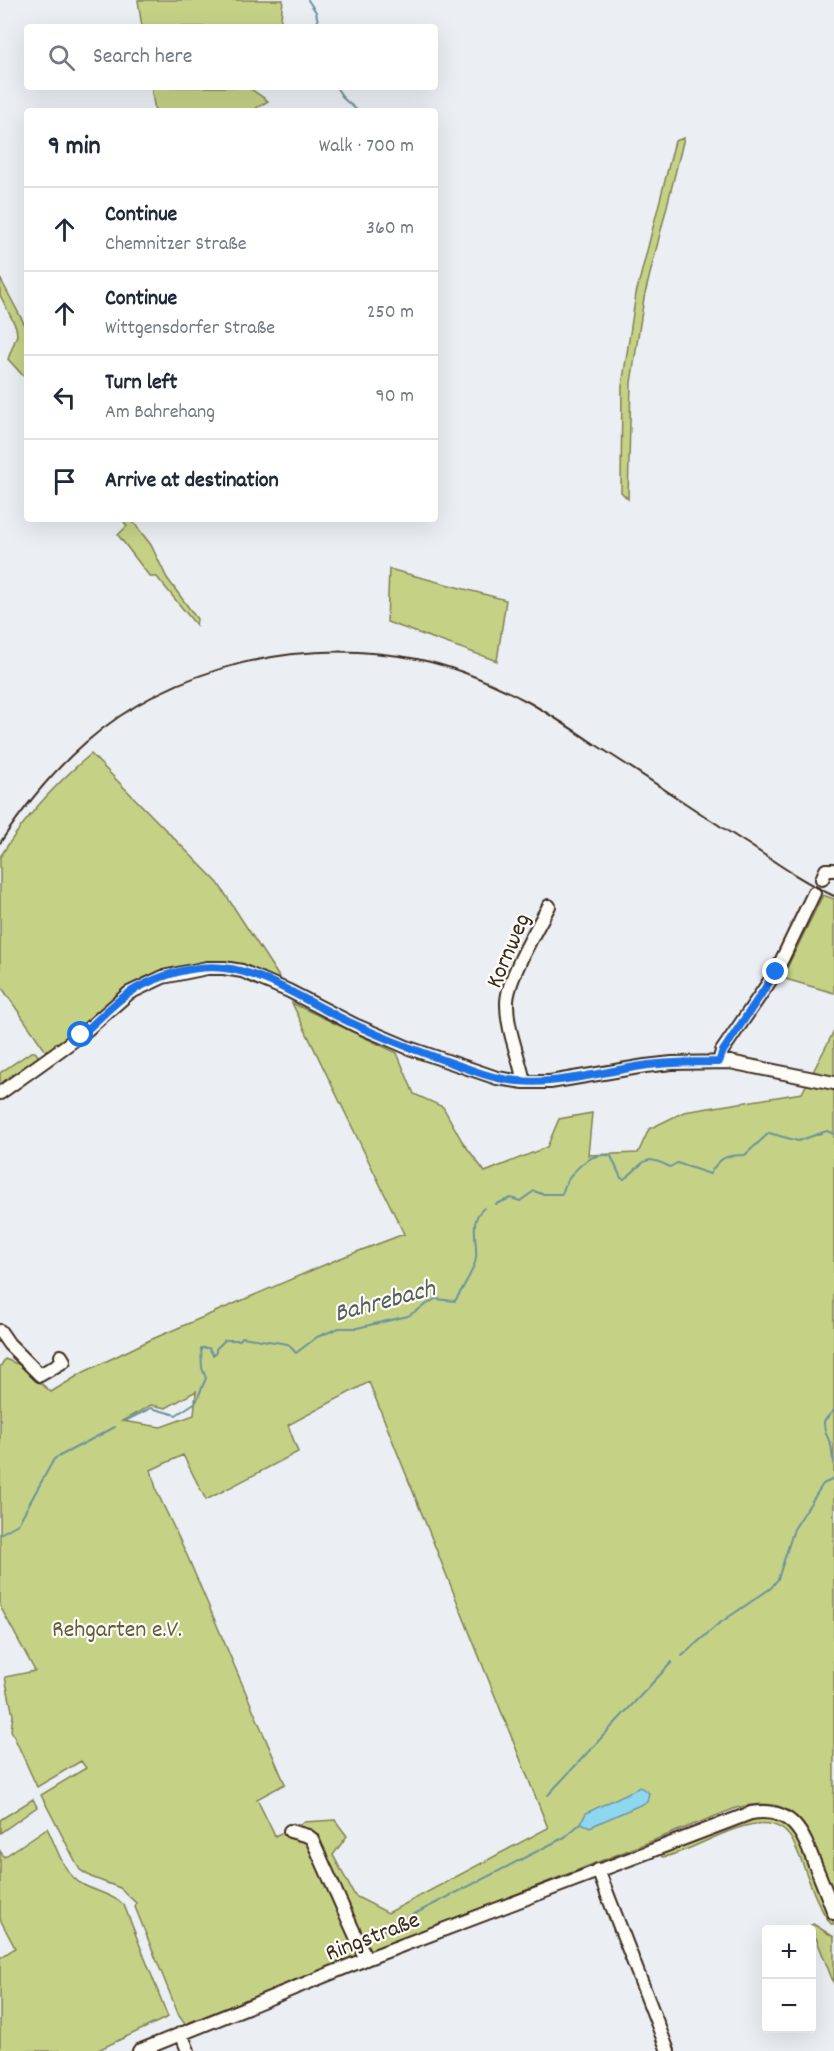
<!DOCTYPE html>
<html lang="en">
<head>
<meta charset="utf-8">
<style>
	body { margin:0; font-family:Dekko,sans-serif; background:#f2f2f3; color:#1f2937 }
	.controls { position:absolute; right:18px; bottom:18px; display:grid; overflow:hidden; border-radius:6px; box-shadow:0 6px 24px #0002 }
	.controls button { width:54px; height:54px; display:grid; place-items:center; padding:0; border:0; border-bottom:2px solid #e0e1e3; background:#fff; color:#1f2937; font:30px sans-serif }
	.stop { position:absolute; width:18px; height:18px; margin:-14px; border:4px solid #1a73e8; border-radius:50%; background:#fff }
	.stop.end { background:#1a73e8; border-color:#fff; box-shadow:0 2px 6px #0008 }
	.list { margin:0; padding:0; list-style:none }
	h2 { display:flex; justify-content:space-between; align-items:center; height:78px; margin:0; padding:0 24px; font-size:26px }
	h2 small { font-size:20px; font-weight:400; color:#747a83 }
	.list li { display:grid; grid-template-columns:39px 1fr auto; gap:18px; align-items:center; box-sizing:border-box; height:84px; padding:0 24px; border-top:2px solid #e0e1e3 }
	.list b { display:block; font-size:22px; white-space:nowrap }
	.list p { margin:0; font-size:20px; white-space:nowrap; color:#747a83 }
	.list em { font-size:20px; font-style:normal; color:#747a83 }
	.icon { flex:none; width:33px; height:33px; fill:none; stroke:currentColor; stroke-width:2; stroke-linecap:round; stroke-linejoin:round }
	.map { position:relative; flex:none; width:834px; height:2051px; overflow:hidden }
	.search { position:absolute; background:#fff; box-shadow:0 6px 24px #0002; left:24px; top:24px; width:414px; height:66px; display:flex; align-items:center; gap:15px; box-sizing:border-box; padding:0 21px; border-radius:6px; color:#747a83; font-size:22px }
	.panel { position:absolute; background:#fff; box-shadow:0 6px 24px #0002; left:24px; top:108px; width:414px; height:414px; border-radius:6px }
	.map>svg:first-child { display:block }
</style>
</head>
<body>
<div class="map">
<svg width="834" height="2051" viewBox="0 0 834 2051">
	<rect width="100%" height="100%" fill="#ebeff4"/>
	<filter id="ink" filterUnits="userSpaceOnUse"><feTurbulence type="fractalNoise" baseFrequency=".0167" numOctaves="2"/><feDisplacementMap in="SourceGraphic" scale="12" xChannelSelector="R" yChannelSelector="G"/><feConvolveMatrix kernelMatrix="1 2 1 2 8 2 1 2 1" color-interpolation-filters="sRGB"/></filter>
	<g filter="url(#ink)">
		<path fill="#c5d286" stroke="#807e52" stroke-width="1.5" fill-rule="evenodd" d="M138,0H283L280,27H142Z
			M151,87H248L268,101L252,111H155Z
			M684,138L644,298L631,383L628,499L621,492L622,386L636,294L675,141Z
			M0,278L27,329V380L8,359L17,335L16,327L0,295Z
			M122,519H131L151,545L167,578L197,619L196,625L157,577H150L118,535L127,526Z
			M389,569L506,600L497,661L387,622Z
			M91,754L218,883L281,980L220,961L167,969L143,978L117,995L83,1028L47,1053L0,985V857C24,819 56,783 91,754Z
			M823,895L834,899V993L782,978Z
			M292,1003L397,1053L414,1094L443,1107L462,1141L485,1172L547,1147L559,1119L592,1113L588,1155L638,1153L649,1129L684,1112L802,1093L834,1031V1894C812,1842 807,1789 736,1808L185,2024L179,2016L135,1907L136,1903L120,1888L91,1877L80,1870L41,1795L86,1768L81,1761L37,1787L11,1730L13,1715L5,1677L35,1671L0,1606V1367L5,1359L20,1365L51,1392L84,1372L150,1340L338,1259L404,1234ZM369,1382L548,1828L388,1913L355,1896L333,1855L347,1836L335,1820L304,1822L275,1836L257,1799L285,1784L186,1553L157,1492L151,1470L183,1455L206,1500L298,1452L288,1425ZM196,1391L194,1415L161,1427L122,1421L151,1405L166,1408Z
			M31,1052H35L40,1058L0,1088V1073Z
			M33,1799L37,1807L0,1833V1820Z
			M757,1817C764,1818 774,1817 780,1820C804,1831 824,1899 834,1924H831C811,1897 807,1868 792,1840C767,1796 697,1853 662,1857L661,1854Z
			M47,1828C57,1847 63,1874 82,1884C96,1892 112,1894 124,1905L168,2017L96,2051H0V1958L15,1948L0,1919V1851L4,1857Z
			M813,1924L834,1937V1984L811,1925Z"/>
		<path fill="#8ed7f0" stroke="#6d929c" stroke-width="1.5" d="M640,1787L649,1793L647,1802L590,1827L581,1823L586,1813Z"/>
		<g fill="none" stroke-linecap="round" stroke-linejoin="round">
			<path stroke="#6d929c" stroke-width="2" d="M308,0L316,12L319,27
				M336,87L344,99L358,111
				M496,1204L511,1198L520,1201L534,1191L542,1194H562C567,1175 589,1150 611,1156L621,1178L624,1179C646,1164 640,1152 670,1167L677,1163L710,1174C719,1157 727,1155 745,1155L769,1133L798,1141L827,1131L834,1134
				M834,1410L824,1421C824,1435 828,1435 831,1446C833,1452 831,1456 834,1462
				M125,1421L151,1408L176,1415L196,1402L206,1378L202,1368L201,1348H209L213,1355L216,1353V1349L225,1340H240L242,1337L288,1344L296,1353L317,1337L339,1328H357L408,1316L435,1299L455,1301C461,1291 475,1269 476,1258C478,1241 468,1220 484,1208
				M0,1534L18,1524L54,1459L115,1427
				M682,1656L717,1625L771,1588L778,1579L794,1529L823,1484L834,1479
				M548,1795L672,1662
				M383,1930L565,1837L581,1823"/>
			<defs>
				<path id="minor" d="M822,879L826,870H834
					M719,1062L722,1051L776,972L814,893
					M524,1082C519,1056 507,1031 507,1004C506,981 537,928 549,906
					M0,1093L81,1035L129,993L163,977L207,968H224L242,971L289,991L355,1025L409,1048L497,1078L524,1082H550L645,1066L672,1063L730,1062L834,1083
					M0,1331L9,1344L40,1375L64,1361L61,1356
					M290,1831L308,1836L312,1839L366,1959
					M598,1870L668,2051
					M181,2033L188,2051
					M139,2051L366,1959L751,1813C792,1806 803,1833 815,1865C822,1881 828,1897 834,1913"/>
			</defs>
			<use href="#minor" stroke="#3b2a1e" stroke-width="16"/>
			<use href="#minor" stroke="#fdfcf7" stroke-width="12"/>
			<path stroke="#3b2a1e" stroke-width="2" d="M0,843C24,807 52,772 85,743C175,664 302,637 417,659C457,667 495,684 530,703C553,716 575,731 596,745C648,778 699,813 751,846C778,864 805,883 834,896"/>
		</g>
	</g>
	<g fill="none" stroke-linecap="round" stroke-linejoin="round" filter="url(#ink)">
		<path stroke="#1a73e8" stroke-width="8" d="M81,1035C101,1018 120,995 145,984C169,973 198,965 224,968C262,972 303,999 337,1016C375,1035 414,1050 455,1064C469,1069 483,1075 498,1078C546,1089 594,1073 642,1066C667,1062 693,1062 719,1062L723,1051L776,972"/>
	</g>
	<g text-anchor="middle" stroke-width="4.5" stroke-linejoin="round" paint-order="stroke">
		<g font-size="24" fill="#3b2a1e" stroke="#fdfcf7">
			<text transform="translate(507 950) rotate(-67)" y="8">Kornweg</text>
			<text transform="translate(372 1935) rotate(-21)" y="8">Ringstraße</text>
		</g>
		<g font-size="24" fill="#645c3d" stroke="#fdfcf7">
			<text x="117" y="1636">Rehgarten e.V.</text>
		</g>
		<g font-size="26" font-style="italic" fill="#545e5d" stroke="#fdfcf7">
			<text transform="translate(384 1299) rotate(-15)" y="9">Bahrebach</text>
		</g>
	</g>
</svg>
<div class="controls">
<button>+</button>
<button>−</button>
</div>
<div class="stop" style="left:81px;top:1035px"></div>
<div class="stop end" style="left:776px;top:972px"></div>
<div class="search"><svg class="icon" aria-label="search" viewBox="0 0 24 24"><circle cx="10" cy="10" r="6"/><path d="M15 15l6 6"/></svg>Search here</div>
<section class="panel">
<h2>9 min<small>Walk · 700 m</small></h2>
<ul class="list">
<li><svg class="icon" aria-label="ahead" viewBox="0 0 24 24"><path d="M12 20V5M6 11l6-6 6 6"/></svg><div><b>Continue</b><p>Chemnitzer Straße</p></div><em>360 m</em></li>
<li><svg class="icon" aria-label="ahead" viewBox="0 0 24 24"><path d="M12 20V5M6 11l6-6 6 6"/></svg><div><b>Continue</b><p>Wittgensdorfer Straße</p></div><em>250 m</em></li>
<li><svg class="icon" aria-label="left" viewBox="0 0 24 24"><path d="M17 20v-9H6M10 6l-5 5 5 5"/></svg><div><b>Turn left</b><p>Am Bahrehang</p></div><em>90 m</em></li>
<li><svg class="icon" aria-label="arrive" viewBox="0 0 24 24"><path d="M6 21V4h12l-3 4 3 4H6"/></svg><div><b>Arrive at destination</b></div></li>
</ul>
</section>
</div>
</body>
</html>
